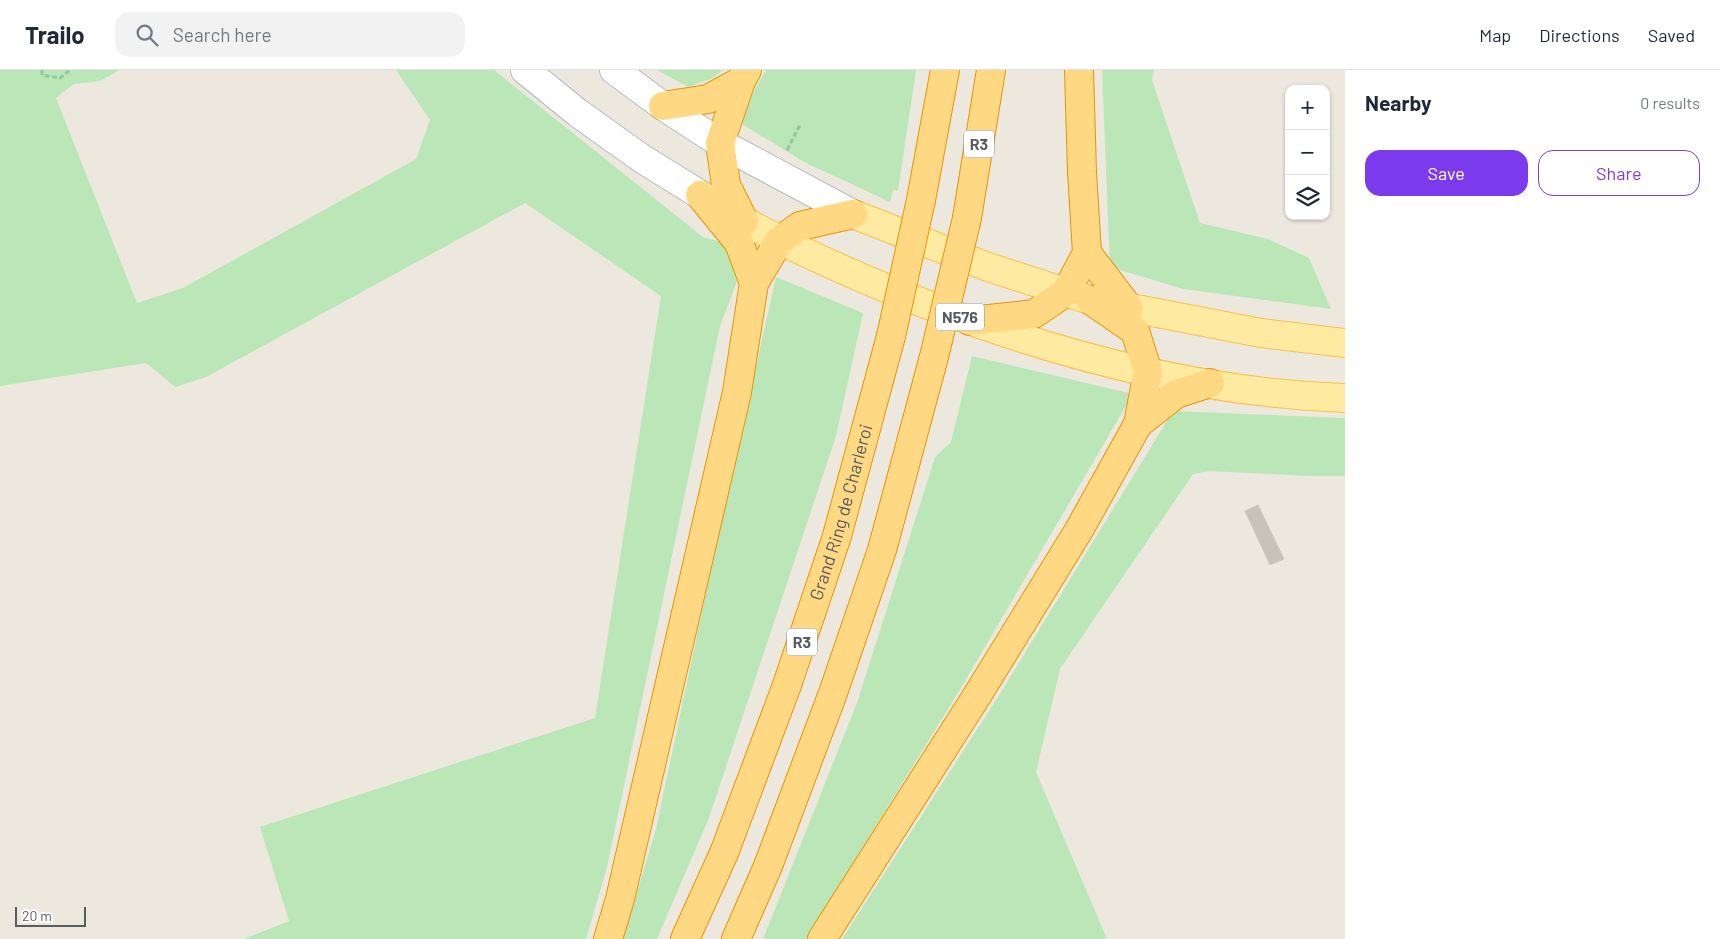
<!DOCTYPE html>
<html lang="en">
<head>
<meta charset="utf-8">
<style>
	body { margin:0; font-family:Barlow,sans-serif; background:#f2f2f3; color:#1f2937 }
	.controls { position:absolute; right:15px; top:15px; display:grid; overflow:hidden; border-radius:10px; box-shadow:0 1px 4px #0004 }
	.controls button { width:45px; height:45px; display:grid; place-items:center; padding:0; border:0; border-bottom:1px solid #e0e1e3; background:#fff; color:#1f2937; font:25px sans-serif }
	.scale { position:absolute; left:15px; bottom:12px; width:71px; box-sizing:border-box; padding-left:5px; border:2px solid #585c61; border-top:0; font-size:14px; line-height:18px; white-space:nowrap; color:#585c61; -webkit-text-stroke:4px #fff; paint-order:stroke }
	.list { margin:0; padding:0; list-style:none }
	h2 { display:flex; justify-content:space-between; align-items:center; height:65px; margin:0; padding:0 20px; font-size:21px }
	h2 small { font-size:16px; font-weight:400; color:#747a83 }
	.actions { display:flex; gap:10px; padding:15px 20px }
	.actions a { flex:1; padding:11px 0; border:1px solid #7c3aed; border-radius:15px; text-align:center; font-size:18px; color:#7c3aed }
	.actions .main { background:#7c3aed; color:#fff }
	.icon { flex:none; width:28px; height:28px; fill:none; stroke:currentColor; stroke-width:2; stroke-linecap:round; stroke-linejoin:round }
	.map { position:relative; flex:none; width:1345px; height:869px; overflow:hidden }
	header { display:flex; align-items:center; gap:30px; box-sizing:border-box; height:70px; padding:0 25px; background:#fff; border-bottom:1px solid #e0e1e3 }
	header strong { font-size:24px }
	nav { display:flex; gap:28px; margin-inline-start:auto; font-size:18px }
	.search { width:350px; height:45px; background:#f2f2f3; display:flex; align-items:center; gap:12px; box-sizing:border-box; padding:0 18px; border-radius:15px; color:#747a83; font-size:19px }
	main { display:flex }
	aside { flex:1; background:#fff }
	.map>svg:first-child { display:block }
</style>
</head>
<body>
<header>
<strong>Trailo</strong>
<div class="search"><svg class="icon" aria-label="search" viewBox="0 0 24 24"><circle cx="10" cy="10" r="6"/><path d="M15 15l6 6"/></svg>Search here</div>
<nav><a>Map</a><a>Directions</a><a>Saved</a></nav>
</header>
<main>
<div class="map">
<svg width="1345" height="869" viewBox="0 0 1345 869">
	<rect width="100%" height="100%" fill="#ece8de"/>
	<path fill="#bbe7b8" d="M0,0H120L100,11L74,14L56,28L137,233L183,218L416,89L430,50L396,0H494L703,167L721,172L729,182L738,209L720,256L607,797L586,869H244L289,851L260,757L595,648L661,226L525,133L206,307L175,317L146,293L0,316Z
		M657,0H723L713,8L688,17Z
		M766,0H916L898,121L893,120L890,132L804,92L737,51Z
		M1102,0H1154L1152,10L1200,153L1268,169L1309,188L1331,239L1183,219L1110,197Z
		M776,207L863,243L836,366L709,748L657,869H623L656,759L712,494Z
		M972,286L1133,324L958,623L806,869H763L857,633L935,387L951,372Z
		M1173,341L1345,348V406H1309L1210,401L1193,404L1060,599L1036,702L1107,869H842L998,627Z"/>
	<path fill="#c7c3bb" stroke="#d1c9bc" d="M1258,435L1284,489L1270,495L1245,441Z"/>
	<g fill="none" stroke-linecap="round" stroke-linejoin="round">
		<defs>
			<path id="secondary" d="M525,0L578,43L641,88L720,137
				M614,0L663,36L720,73L853,144"/>
			<path id="primary" d="M853,144L988,197L1090,230L1261,263L1345,273
				M744,151C802,183 862,209 923,233C1057,285 1201,323 1345,328"/>
			<g id="motorway">
				<path d="M663,36L708,29L741,11"/>
				<path d="M700,125L739,173L754,213"/>
				<path d="M921,130L945,0"/>
				<path d="M967,148L991,0"/>
				<path d="M744,151L726,115L720,73L741,11L747,0"/>
				<path d="M1087,183L1129,238"/>
				<path d="M970,251L1034,244L1066,222L1087,183L1082,102L1079,0"/>
				<path d="M1138,354L1176,324L1210,313"/>
				<path d="M608,869L620,829L737,322L754,213L779,171L800,156L853,144"/>
				<path id="s1" d="M685,869L724,783L787,615L837,466L891,266"/>
				<path d="M736,869L768,796L833,623L882,480L935,283"/>
				<path d="M822,869L978,624L1079,460L1138,354L1148,302L1135,261L1090,230"/>
			</g>
		</defs>
		<use href="#secondary" stroke="#b5b9bf" stroke-width="30"/>
		<use href="#primary" stroke="#fdbf47" stroke-width="30"/>
		<use href="#motorway" stroke="#eb9300" stroke-width="30"/>
		<path stroke="#91c89d" stroke-width="3" stroke-dasharray="5 2.5" stroke-linecap="butt" d="M42,0V5L60,8L70,0
			M787,80L800,55"/>
		<use href="#secondary" stroke="#fff" stroke-width="28"/>
		<use href="#primary" stroke="#ffeaa1" stroke-width="28"/>
		<use href="#motorway" stroke="#ffd883" stroke-width="28"/>
		<defs>
			<path id="motorway-bridge" d="M891,266L921,130
				M935,283L967,148"/>
		</defs>
		<use href="#motorway-bridge" stroke="#eb9300" stroke-width="30" stroke-linecap="butt"/>
		<use href="#motorway-bridge" stroke="#ffd883" stroke-width="28"/>
	</g>
	<g text-anchor="middle" stroke-width="4.5" stroke-linejoin="round" paint-order="stroke">
		<g fill="#fff" stroke="#8a8d90" stroke-width="1">
			<rect x="964" y="60.5" width="30" height="27" rx="4"/>
			<rect x="936" y="233.5" width="48" height="27" rx="4"/>
			<rect x="787" y="558.5" width="30" height="27" rx="4"/>
		</g>
		<g font-size="16" font-weight="bold" fill="#585c61">
			<text x="979" y="80">R3</text>
			<text x="960" y="253">N576</text>
			<text x="802" y="578">R3</text>
		</g>
		<g font-size="18" fill="#585c61" stroke="#fff">
			<text dy="6" stroke="none"><textPath href="#s1" startOffset="455">Grand Ring de Charleroi</textPath></text>
		</g>
	</g>
</svg>
<div class="controls">
<button>+</button>
<button>−</button>
<button><svg class="icon" aria-label="layers" viewBox="0 0 24 24"><path d="M12 4l9 5-9 5-9-5zM3 14l9 5 9-5"/></svg></button>
</div>
<div class="scale">20 m</div>
</div>
<aside>
<h2>Nearby<small>0 results</small></h2>
<ul class="list">
</ul>
<div class="actions"><a class="main">Save</a><a>Share</a></div>
</aside>
</main>
</body>
</html>
